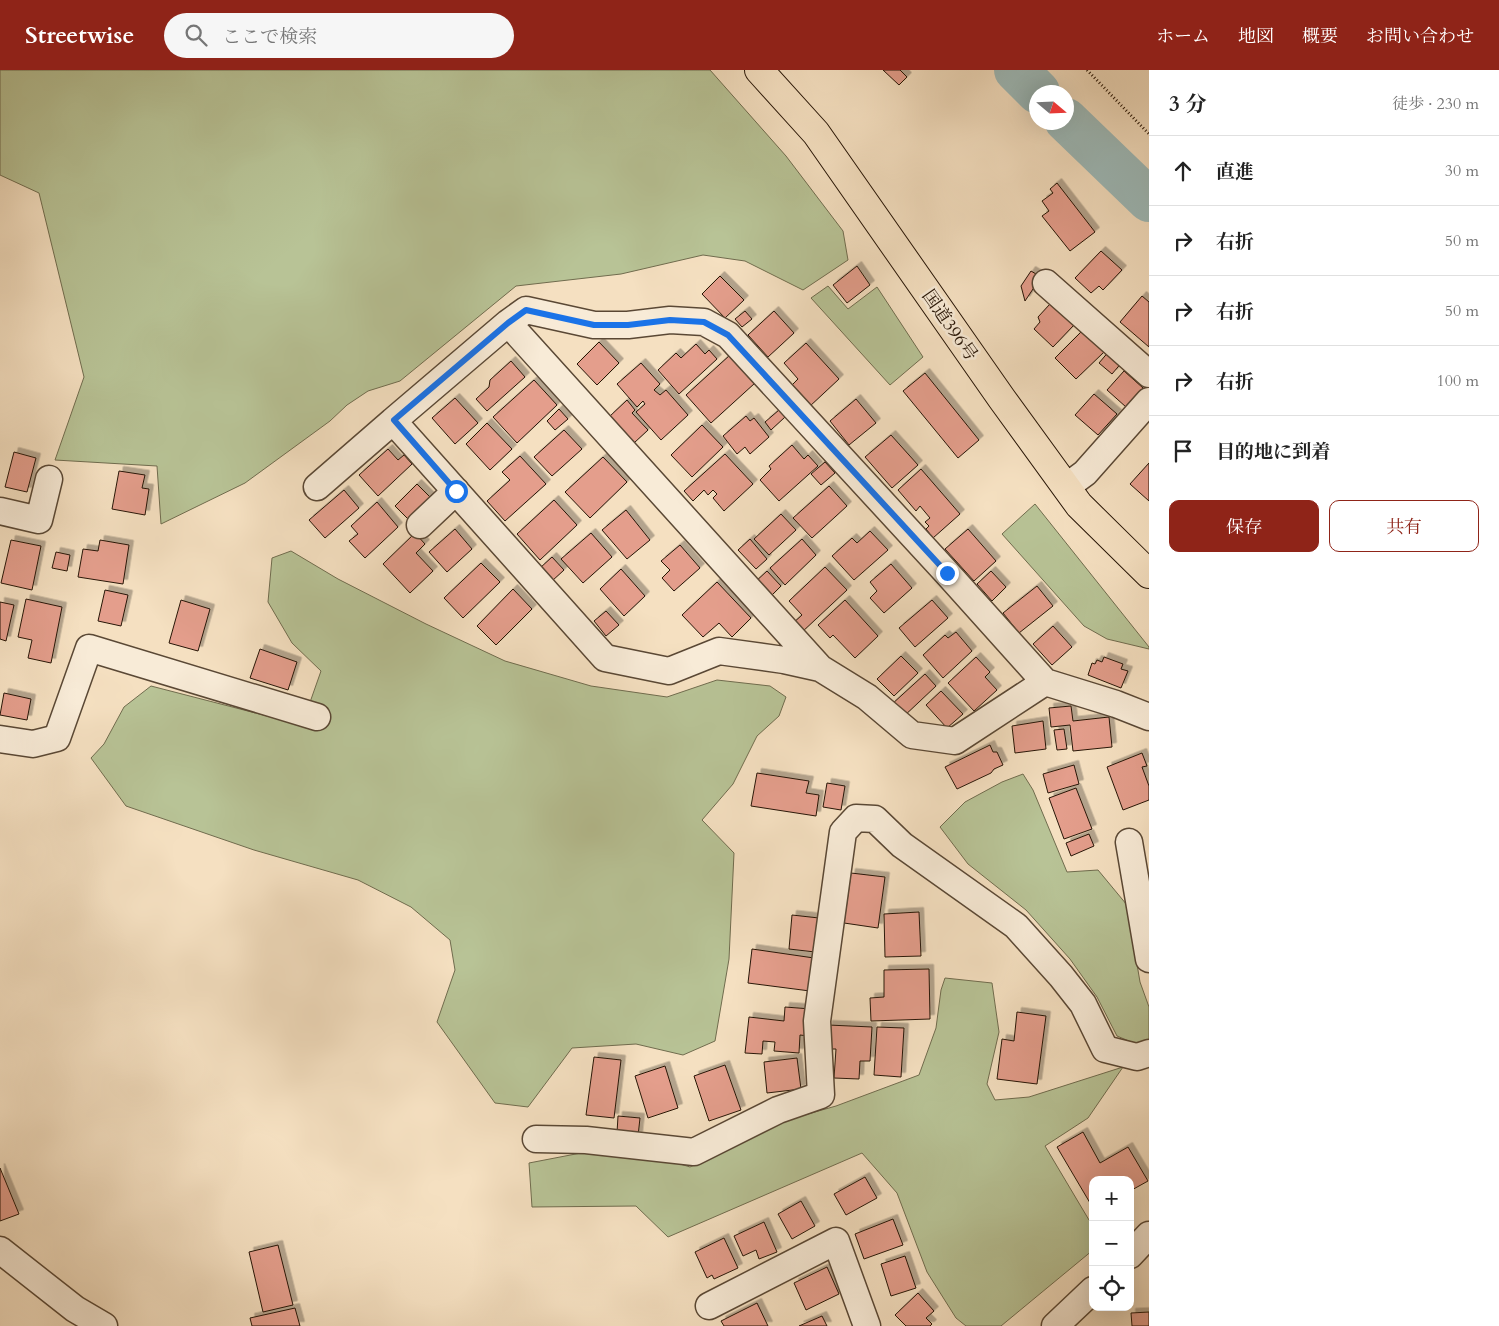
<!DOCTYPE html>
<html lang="ja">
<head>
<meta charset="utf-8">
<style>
	body { margin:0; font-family:Cardo,"Noto Serif JP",serif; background:#f6f6f6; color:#222 }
	.controls { position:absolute; right:15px; bottom:15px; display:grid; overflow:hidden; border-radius:10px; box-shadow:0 5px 20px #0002 }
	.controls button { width:45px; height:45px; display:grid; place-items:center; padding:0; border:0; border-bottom:1px solid #e0e0e0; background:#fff; color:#222; font:25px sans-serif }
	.compass { position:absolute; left:1029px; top:15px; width:45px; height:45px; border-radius:50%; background:#fff; box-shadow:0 5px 20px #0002; rotate:109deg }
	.stop { position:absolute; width:15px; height:15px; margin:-11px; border:4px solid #1a73e8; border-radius:50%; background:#fff }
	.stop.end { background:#1a73e8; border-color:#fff; box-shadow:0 1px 5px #0008 }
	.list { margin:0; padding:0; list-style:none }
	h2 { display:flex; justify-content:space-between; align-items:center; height:65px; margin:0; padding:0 20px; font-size:21px }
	h2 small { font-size:16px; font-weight:400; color:#767676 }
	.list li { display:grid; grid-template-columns:32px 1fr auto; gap:15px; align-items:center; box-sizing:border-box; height:70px; padding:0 20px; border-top:1px solid #e0e0e0 }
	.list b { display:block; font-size:19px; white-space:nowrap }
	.list em { font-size:16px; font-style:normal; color:#767676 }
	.actions { display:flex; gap:10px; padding:15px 20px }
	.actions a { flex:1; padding:11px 0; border:1px solid #8f2418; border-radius:10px; text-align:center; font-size:18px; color:#8f2418 }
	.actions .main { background:#8f2418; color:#fff }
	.icon { flex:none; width:28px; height:28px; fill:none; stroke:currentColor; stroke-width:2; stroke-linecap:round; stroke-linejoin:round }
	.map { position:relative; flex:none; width:1149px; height:1256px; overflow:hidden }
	header { display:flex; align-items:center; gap:30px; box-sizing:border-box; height:70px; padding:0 25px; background:#8f2418; color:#fff }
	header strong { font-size:24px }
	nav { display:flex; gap:28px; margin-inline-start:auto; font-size:18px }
	.search { width:350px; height:45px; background:#f6f6f6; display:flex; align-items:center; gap:12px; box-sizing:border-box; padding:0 18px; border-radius:28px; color:#767676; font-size:19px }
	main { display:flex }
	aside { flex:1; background:#fff }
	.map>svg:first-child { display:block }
</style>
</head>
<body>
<header>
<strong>Streetwise</strong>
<div class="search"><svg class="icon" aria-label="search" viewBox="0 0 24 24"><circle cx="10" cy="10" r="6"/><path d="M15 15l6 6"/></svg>ここで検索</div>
<nav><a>ホーム</a><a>地図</a><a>概要</a><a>お問い合わせ</a></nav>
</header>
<main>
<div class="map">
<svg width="1149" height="1256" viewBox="0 0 1149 1256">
	<defs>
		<filter id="shadow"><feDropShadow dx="4.5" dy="-4.5" stdDeviation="0" flood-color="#0004"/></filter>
	</defs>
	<rect width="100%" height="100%" fill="#f5e0c1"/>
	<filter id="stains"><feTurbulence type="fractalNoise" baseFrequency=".004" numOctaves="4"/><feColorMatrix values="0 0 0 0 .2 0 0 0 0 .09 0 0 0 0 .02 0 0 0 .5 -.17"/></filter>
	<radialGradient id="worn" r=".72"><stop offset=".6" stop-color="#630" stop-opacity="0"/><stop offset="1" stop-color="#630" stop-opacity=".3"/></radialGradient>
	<path fill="#b8c396" stroke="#706c4e" d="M0,0H710L786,86L843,161L848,190L803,220L745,191L703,185L621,204L516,216L400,311L368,321L347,335L330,351L245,413L161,454L157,396L55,390L84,307L39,123L0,105Z
		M828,216L848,239L877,217L923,287L890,315L811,228Z
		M1035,434L1149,577V579L1107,569L1084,556L1002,464Z
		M291,481L338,509L426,554L505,591L591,616L667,627L717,610L770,616L786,627L779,646L757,666L733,714L702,750L734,783L729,889L715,971L683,985L636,974L572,978L528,1037L495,1033L437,952L455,900L450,870L411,837L358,810L254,780L126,736L91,688L104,674L124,637L151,616L302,655L321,601L292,573L268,532L272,488Z
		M1023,704L1033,720L1067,802L1098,800L1127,835L1140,912L1149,937V975L1143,977L1117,966L1097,927L1070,889L1026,840L968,794L940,757L965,732L1002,712Z
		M945,908L992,913L999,962L987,1014L995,1030L1029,1027L1123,997L1088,1048L1045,1076L1089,1150L1093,1153V1180L1001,1256H966L956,1248L927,1202L897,1123L862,1083L668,1167L636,1136L532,1137L529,1093L586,1082L677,1093L690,1097L783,1051L836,1036L919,1005L936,958L941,920Z"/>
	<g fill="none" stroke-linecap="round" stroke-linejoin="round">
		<path stroke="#9ebbba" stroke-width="44" d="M1016,0L1038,22
			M1066,50L1149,130"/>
	</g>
	<path fill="#e49e8c" stroke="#271506" filter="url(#shadow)" d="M883,0H900L907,7L899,15Z
		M1057,113L1095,162L1070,181L1042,146L1049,141L1042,131L1053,123L1050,119Z
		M1101,181L1122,200L1103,220L1099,216L1091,223L1075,208Z
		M857,196L870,215L847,233L833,215Z
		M1031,201L1041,207L1025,231L1021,216Z
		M720,206L744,230L725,248L702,224Z
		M1142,226L1149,232V277L1120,252Z
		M1050,234L1074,255L1053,277L1034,259L1040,252L1038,247Z
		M745,241L752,249L742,257L735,249Z
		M774,241L794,263L768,287L748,265Z
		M1083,260L1104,282L1076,309L1055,288Z
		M599,272L619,293L597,315L577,294Z
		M806,273L839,309L809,337L791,316L798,309L784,293Z
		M696,274L705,284L709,280L717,289L679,324L658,300L676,283L681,288Z
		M1110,280L1123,291L1112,304L1099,293Z
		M730,285L755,313L711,353L686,325Z
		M511,291L525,307L487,341L476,329L489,317L490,310Z
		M641,293L660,314L654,320L660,325L666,320L688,345L661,370L636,342L645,334L643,331L637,337L617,314Z
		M1124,301L1143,318L1126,337L1107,320Z
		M925,303L979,370L958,388L903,321Z
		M534,310L557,335L517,373L493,347Z
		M1094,324L1117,344L1098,365L1075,345Z
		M455,328L478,353L455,374L432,348Z
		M856,329L876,353L849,375L830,351Z
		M627,330L635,340L632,343L648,360L634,373L609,347Z
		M559,339L568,349L555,360L547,351Z
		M779,340L785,347L771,360L765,352Z
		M746,346L750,351L754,348L769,367L750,384L745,377L737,384L723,366Z
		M487,353L512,379L490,400L466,374Z
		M702,355L723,377L692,407L671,385Z
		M564,360L582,379L552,406L534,387Z
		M891,365L918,395L892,418L865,387Z
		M792,375L804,389L808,385L818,396L779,431L760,410L771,399L769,396Z
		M388,379L398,390L404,385L412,394L378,426L359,405Z
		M14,382L36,388L27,422L5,417Z
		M725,384L753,414L724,441L713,428L717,424L713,420L708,425L704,420L693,431L684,421Z
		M520,386L546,414L505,451L487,431L510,410L502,402Z
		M603,387L627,412L590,448L565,422Z
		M825,392L835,403L821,415L811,404Z
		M1149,393V431L1130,414Z
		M921,399L960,444L933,468L926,459L929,456L925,452L930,448L920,436L916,441L898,420Z
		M119,401L145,405L142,418L149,419L145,445L112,439Z
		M417,414L432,429L410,451L395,436Z
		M829,416L847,436L812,468L793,448Z
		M344,420L359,438L325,468L309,450Z
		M554,430L577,455L540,490L517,464Z
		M377,432L398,457L365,488L349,471L358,464L351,456Z
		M626,440L650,470L627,489L602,460Z
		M781,444L796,460L769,485L754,469Z
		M455,459L472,479L447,502L429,482Z
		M968,459L996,491L974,511L945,479Z
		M870,461L888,480L854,510L832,486L852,468L857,473Z
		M415,463L425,474L416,483L433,501L410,523L383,494Z
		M591,463L612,487L583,513L561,489Z
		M750,469L767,489L756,499L738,480Z
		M802,469L816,485L785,515L770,498Z
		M11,470L41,476L32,520L1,513Z
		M100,470L129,475L123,514L78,507L83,479L98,481Z
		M680,475L700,498L674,521L662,508L670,500L661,491Z
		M56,482L70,485L67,501L52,498Z
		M552,487L564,500L552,511L540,498Z
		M481,493L500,512L463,548L444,528Z
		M891,494L912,518L884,543L870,528L877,521L870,512Z
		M825,497L847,520L801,563L792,554L802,545L789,531Z
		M621,499L645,526L624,546L600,519Z
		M767,501L781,516L769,528L754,513Z
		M991,501L1006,517L992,531L977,514Z
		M717,512L751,548L732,567L719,553L703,567L682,545Z
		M1037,516L1053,536L1019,563L1003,543Z
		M513,519L532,539L496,575L477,556Z
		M105,520L128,525L121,556L98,551Z
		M26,529L62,537L51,593L28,588L32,570L18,567Z
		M181,530L210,539L198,581L169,573Z
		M845,530L878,566L855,588L833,565L830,568L818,555Z
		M932,530L948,548L915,577L899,558Z
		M0,532L14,535L6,571L0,569Z
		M606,541L619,555L606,566L594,551Z
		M1053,556L1072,577L1052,595L1033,574Z
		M956,562L972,581L943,608L923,585L945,565L948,568Z
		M260,579L297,592L288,620L250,608Z
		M901,586L918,603L894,626L877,609Z
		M976,587L990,602L985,607L997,620L974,641L948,613Z
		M1104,587L1123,594L1121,599L1128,601L1121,618L1088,605L1092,593L1095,594L1097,590L1102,592Z
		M925,604L936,616L902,648L891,635Z
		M941,621L963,644L947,658L926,635Z
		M4,623L31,629L27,650L0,645Z
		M1071,636L1073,651L1109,647L1112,677L1073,681L1070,655L1051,657L1049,638Z
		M1043,651L1046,679L1015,683L1012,656Z
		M1064,659L1067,679L1057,680L1054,660Z
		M990,675L993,682H997L1003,695L994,699L991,703L957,719L945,697Z
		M1142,683L1147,696L1142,697L1149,716V730L1123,740L1107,697Z
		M1074,695L1079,714L1048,723L1043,704Z
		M757,703L809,711L806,723L819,725L816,746L751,736Z
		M827,713L845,716L841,740L823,737Z
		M1076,718L1092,759L1064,769L1049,728Z
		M1089,764L1094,776L1071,786L1066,773Z
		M851,803L885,807L878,858L844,853Z
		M919,842L921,886L885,887L884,844Z
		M792,845L819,848L815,882L789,879Z
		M752,879L814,888L810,921L748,913Z
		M929,899L930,949L871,951L870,928L884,927V900Z
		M785,937L811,939L809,966L800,965L799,983L774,981L775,972L763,971L762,984L745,983L749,947L784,951Z
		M1017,942L1046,946L1037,1014L997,1009L1002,969L1014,971Z
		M828,955L872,957L870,991H860L859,1009L834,1008L836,979H827Z
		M877,957L904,958L901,1007L874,1005Z
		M594,987L621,990L614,1048L586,1045Z
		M797,988L801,1019L767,1023L764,992Z
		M725,995L741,1040L709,1051L694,1006Z
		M665,996L678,1038L648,1048L635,1006Z
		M618,1046L640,1048L638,1066L617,1063Z
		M1083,1062L1100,1093L1128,1077L1148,1111L1130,1121V1110H1093V1138L1057,1077Z
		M0,1098L19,1144L0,1151Z
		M865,1107L877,1128L846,1145L834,1124Z
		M801,1131L815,1156L792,1169L778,1144Z
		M893,1149L903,1175L864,1189L855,1164Z
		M764,1152L777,1182L759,1189L756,1180L743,1186L734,1166Z
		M724,1168L738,1198L714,1209L712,1205L707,1208L695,1182Z
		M278,1175L293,1235L263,1242L249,1182Z
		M905,1186L916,1218L891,1226L881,1194Z
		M827,1197L839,1224L806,1240L794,1213Z
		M918,1223L934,1241L926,1248L932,1254L930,1256H906L895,1245Z
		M757,1233L768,1256H724L721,1251Z
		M295,1238L300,1256H252L250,1248Z
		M1149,1242V1256H1132L1131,1243Z
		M822,1246L827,1256H799Z"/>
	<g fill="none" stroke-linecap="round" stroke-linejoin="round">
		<defs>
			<path id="minor" d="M1046,213L1149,304
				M526,240L594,255H628L670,250L704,252L728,265L947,503L1045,612L955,671L912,665L867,627L820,598L784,590L719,581L669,601L605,588L393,351L508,253Z
				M508,253L820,598
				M317,417L393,351
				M1066,417L1085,403L1149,331
				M0,441L39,450L49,409
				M420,455L456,421
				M1045,612L1116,634L1149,647
				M0,669L33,674L57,668L89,578L317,647
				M1129,772L1149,889
				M536,1069L586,1070L694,1082L778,1040L821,1025L817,951L843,762L856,748L875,749L902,775L1016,856L1061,906L1083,934L1105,979L1137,987L1149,983
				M0,1180L75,1239L104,1256
				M1130,1185L1149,1165
				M709,1236L836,1171L867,1256
				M1055,1256L1093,1220"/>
			<path id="highway" d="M759,0L816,63L1002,329L1079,435L1149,504"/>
		</defs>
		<use href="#minor" stroke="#5a4835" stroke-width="29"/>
		<use href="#highway" stroke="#271506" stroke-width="30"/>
		<path stroke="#271506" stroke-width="3" stroke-dasharray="1 2.5" stroke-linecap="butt" d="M1087,0L1149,64"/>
		<use href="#minor" stroke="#f8ebd7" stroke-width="26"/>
		<use href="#highway" stroke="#f5e0c1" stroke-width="28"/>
	</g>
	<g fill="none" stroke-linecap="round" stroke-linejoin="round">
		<path stroke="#1a73e8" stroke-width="6" d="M456,421L394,350L508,253L526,240L594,255H628L670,250L704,252L728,265L947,503"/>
	</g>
	<g text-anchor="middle" stroke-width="5" stroke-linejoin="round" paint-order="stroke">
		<g font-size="18" fill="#271506" stroke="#f8ebd7">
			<text transform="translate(950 255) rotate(55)" y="6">国道396号</text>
		</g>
	</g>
	<rect width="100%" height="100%" filter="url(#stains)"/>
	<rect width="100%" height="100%" fill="url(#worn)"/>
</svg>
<div class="controls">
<button>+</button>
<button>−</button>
<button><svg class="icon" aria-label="locate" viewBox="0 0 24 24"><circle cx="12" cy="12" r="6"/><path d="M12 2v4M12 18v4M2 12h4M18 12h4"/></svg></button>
</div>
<svg class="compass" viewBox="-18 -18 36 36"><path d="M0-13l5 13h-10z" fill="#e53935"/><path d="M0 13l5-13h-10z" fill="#767676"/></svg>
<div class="stop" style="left:456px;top:421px"></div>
<div class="stop end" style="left:947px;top:503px"></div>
</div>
<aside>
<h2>3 分<small>徒歩 · 230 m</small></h2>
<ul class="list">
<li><svg class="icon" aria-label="ahead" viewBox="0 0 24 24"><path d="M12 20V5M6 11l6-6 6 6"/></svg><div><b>直進</b></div><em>30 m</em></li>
<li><svg class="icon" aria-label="right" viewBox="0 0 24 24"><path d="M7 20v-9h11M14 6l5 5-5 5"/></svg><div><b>右折</b></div><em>50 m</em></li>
<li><svg class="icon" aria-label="right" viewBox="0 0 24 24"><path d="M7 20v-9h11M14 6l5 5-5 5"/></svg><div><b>右折</b></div><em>50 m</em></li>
<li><svg class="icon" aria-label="right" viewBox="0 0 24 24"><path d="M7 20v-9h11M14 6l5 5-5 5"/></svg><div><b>右折</b></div><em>100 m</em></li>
<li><svg class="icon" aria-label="arrive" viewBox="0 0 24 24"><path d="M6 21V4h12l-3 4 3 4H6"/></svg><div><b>目的地に到着</b></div></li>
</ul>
<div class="actions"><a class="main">保存</a><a>共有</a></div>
</aside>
</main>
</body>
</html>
